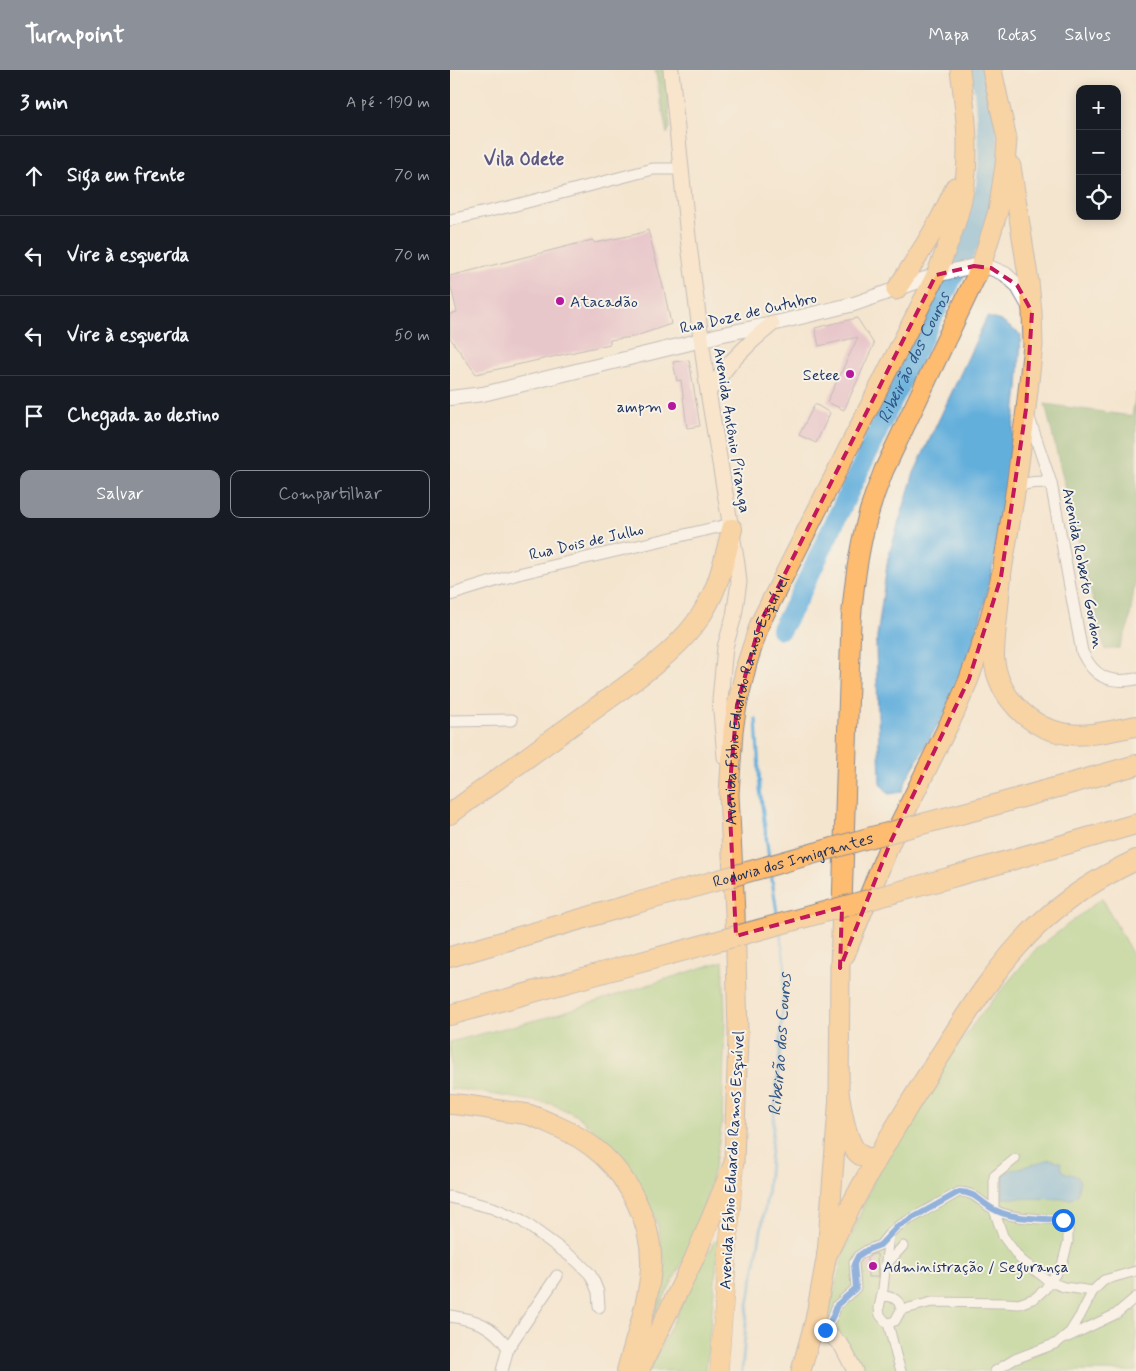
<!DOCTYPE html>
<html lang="pt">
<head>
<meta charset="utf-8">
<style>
	body { margin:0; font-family:Mynerve,sans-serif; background:#242831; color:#f1f3f6 }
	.controls { position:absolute; right:15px; top:15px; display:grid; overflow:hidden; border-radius:10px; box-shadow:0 2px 12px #0003 }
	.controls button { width:45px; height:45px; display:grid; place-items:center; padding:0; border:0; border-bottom:1px solid #363941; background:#171b24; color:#f1f3f6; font:25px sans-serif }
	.stop { position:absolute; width:15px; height:15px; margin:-11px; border:4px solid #1a73e8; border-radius:50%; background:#fff }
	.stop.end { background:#1a73e8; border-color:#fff; box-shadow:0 1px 5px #0008 }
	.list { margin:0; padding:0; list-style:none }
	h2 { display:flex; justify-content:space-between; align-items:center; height:65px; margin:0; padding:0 20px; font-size:21px }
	h2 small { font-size:16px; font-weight:400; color:#9ea1a6 }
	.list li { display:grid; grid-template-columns:32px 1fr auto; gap:15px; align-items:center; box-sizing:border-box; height:80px; padding:0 20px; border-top:1px solid #363941 }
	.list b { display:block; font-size:19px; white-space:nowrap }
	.list em { font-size:16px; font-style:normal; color:#9ea1a6 }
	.actions { display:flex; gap:10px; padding:15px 20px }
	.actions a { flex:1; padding:11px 0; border:1px solid #8c9099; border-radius:10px; text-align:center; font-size:18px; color:#8c9099 }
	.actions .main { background:#8c9099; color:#fff }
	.icon { flex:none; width:28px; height:28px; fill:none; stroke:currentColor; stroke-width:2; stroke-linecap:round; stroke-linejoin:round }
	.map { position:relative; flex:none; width:686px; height:1301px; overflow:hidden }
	header { display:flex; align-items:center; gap:30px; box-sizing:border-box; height:70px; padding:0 25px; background:#8c9099; color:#fff }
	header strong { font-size:24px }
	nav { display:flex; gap:28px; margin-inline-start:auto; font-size:18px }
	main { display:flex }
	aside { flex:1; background:#171b24 }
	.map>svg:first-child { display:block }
</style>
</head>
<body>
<header>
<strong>Turnpoint</strong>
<nav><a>Mapa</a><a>Rotas</a><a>Salvos</a></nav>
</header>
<main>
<aside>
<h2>3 min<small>A pé · 190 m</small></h2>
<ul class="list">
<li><svg class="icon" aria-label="ahead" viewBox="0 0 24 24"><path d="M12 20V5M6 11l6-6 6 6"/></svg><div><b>Siga em frente</b></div><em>70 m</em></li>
<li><svg class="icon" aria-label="left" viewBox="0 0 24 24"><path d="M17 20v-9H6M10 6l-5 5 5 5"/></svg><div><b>Vire à esquerda</b></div><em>70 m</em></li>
<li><svg class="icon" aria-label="left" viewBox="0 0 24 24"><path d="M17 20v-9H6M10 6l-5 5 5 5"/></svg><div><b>Vire à esquerda</b></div><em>50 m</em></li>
<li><svg class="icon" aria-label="arrive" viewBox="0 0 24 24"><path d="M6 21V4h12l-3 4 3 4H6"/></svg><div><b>Chegada ao destino</b></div></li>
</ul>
<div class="actions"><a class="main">Salvar</a><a>Compartilhar</a></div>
</aside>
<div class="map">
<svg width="686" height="1301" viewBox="0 0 686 1301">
	<rect width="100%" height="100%" fill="#f7f3e8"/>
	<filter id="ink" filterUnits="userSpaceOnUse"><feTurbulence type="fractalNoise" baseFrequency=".02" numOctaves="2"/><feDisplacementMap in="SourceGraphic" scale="10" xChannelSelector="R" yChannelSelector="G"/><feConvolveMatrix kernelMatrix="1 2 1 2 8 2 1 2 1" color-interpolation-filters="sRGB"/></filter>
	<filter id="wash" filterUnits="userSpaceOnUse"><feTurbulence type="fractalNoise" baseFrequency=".0096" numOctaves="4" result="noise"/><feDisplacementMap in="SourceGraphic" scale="20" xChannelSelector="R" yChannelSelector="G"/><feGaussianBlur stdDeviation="1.12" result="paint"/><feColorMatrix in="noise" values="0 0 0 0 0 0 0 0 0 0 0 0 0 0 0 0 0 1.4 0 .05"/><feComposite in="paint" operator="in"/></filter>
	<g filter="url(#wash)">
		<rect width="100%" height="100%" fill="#f4e5cf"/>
		<path fill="#9dcf7e" stroke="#5c7f6e" d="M652,828L686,891V1301H407L378,1244L393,1185L444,1063L531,944L585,880Z
			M273,891L275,946L272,1053L264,1099L248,1158L232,1193L201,1252L209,1230L215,1194L207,1153L187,1110L152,1068L128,1046L102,1034L15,1020L0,1019V972L98,947Z
			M269,1170L256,1301H199L247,1203L264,1172Z"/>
		<path fill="#7eb26d" stroke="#4c7066" d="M205,0H217L220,57L217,64Z
			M686,323V505L679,554L669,578L655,580L595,334L682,346Z"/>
		<path fill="#64afdc" stroke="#406f9d" d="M537,247L551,251L571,265L568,319L551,458L535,532L522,578L505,625L457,708L452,722L439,724L430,713L426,575L438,488L464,403Z
			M600,1089L611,1092L612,1100L616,1103L627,1106L630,1111L627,1125L622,1129L552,1128L553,1103Z"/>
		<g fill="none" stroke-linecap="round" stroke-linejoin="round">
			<g stroke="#64afdc" stroke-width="3">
				<path d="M306,649L310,719L319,789"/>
				<path d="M321,803L328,849"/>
				<path id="s1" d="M292,1301L297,1241L317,1126L330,980L335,895L330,862"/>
			</g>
			<path stroke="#64afdc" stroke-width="20" id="s2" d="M331,559L350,525L456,302L521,170L536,116L539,85L534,20L529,0"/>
		</g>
		<g id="blocks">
			<path fill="#daa2c6" d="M198,160L214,220L221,254L183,267L160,270V274L26,304L0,268V244L7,242L0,213V206L142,170L145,173L187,164Z
				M407,248L424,274L394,340L377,332L408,267L369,276L365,258Z
				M239,290L250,356L237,358L231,310L227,311L223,292Z
				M365,334L380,343L366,373L349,365Z
				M423,1184H427L428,1207H418L417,1188Z"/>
		</g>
	</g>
	<g filter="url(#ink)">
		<use href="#blocks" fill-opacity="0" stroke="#888a96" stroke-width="1"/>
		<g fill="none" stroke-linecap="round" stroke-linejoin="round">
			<defs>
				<path id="pedestrian" d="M565,1089L544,1106V1140L553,1166L570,1189L600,1212L614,1217L643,1221
					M434,1197L453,1176
					M431,1226C442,1226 450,1229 451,1240
					M438,1253L445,1251L451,1240L482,1232L555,1233L569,1234L585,1228L595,1219L612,1195L618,1172V1156L613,1150C594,1149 563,1149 547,1141C532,1135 527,1122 509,1122L448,1156L439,1164L433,1219L429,1238L430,1245L435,1251L438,1253L446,1285L451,1301
					M375,1260L383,1246L387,1235L406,1218L404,1193L408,1186L417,1180L430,1175L438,1165
					M618,1267L666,1244L686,1227
					M545,1301L565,1289L607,1273L620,1262L630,1246L643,1221L654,1210L686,1201"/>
				<path id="minor" d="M0,150L62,136L203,99H231
					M578,345L601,413L632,582C644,607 659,614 686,609
					M566,417C578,412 588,411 601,413
					M0,525L68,504L281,454
					M0,651L62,650
					M0,1127L43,1138L71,1150L127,1191L140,1204L144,1212L148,1222L149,1237
					M0,1246C26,1250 43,1255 58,1278L52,1301
					M58,1278L107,1206"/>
				<path id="tertiary" d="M0,328L33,324L236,274L269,265L322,254L404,234L486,205L524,196L541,198L555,204L567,215L579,236"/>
				<path id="secondary" d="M221,0L238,167L258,322L287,494L289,512L284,546L275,577L270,630L275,687
					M258,322L281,292L302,271L322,254
					M365,1250L392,1276L405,1301"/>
				<path id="primary" d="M269,1301L284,1099"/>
				<g id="trunk">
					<path d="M446,220C468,186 490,154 505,117"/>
					<path d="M395,885L441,771L505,642L519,609L536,561L551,507L566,417L576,339L583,275L582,242L579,212L561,96"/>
					<path id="s3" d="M189,1301L244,1189L284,1093L288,964L285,844L279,724L283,661L287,635L297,593L310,553L486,205C498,175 511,144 515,112C520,75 515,37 510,0"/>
					<path d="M351,1301L365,1250L377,1184L389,1025L390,898L401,552C404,512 409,471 422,433C425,422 430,411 434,400L531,196L548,141L555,95L557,69L542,0"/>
				</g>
				<path id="motorway" d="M551,507C549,523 548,540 546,556C545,566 544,577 544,587C547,626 579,659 618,664C640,667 664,660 686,656
					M537,737L686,695
					M0,744C49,708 98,672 147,637C179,614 222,585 245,554C268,523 273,495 282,459
					M502,807L686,754
					M0,887L183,834
					M0,945L151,903
					M389,1025C392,1041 396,1078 412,1086C417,1088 422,1089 427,1088
					M0,1034C18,1035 35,1038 53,1041C60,1042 68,1043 76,1044C85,1046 95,1051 104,1055C142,1071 168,1094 186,1131C196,1151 202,1174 201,1197C199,1232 186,1267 177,1301
					M377,1184C410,1113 451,1046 493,981C521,937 549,893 586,857C615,829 650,807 686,790"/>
			</defs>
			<use href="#pedestrian" stroke="#888a96" stroke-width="11"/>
			<use href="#minor" stroke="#888a96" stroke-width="13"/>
			<use href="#tertiary" stroke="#888a96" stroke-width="16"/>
			<use href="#secondary" stroke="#888a96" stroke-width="17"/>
			<use href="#primary" stroke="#888a96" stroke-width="19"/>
			<use href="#trunk" stroke="#888a96" stroke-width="21"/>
			<use href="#motorway" stroke="#888a96" stroke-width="22"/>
			<use href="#pedestrian" stroke="#fff" stroke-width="9"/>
			<use href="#minor" stroke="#fff" stroke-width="11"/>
			<use href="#tertiary" stroke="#fff" stroke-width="14"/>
			<use href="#secondary" stroke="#fee4c6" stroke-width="15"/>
			<use href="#primary" stroke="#fdbc70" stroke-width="18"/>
			<use href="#trunk" stroke="#fdbc70" stroke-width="19"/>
			<use href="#motorway" stroke="#fdbc70" stroke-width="20"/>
			<defs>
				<g id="motorway-bridge">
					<path id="s4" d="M183,834L422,767L537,737"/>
					<path d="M151,903L502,807"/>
				</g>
			</defs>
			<use href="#motorway-bridge" stroke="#888a96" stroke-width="22" stroke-linecap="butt"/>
			<use href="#motorway-bridge" stroke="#fdbc70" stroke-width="20"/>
		</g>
	</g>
	<g fill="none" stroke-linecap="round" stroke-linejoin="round" filter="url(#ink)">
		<path stroke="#1a73e8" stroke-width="6" d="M375,1260L383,1246L387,1235L406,1218L404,1194L408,1186L417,1180L430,1175L448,1156L509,1122C527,1122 532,1135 547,1141C563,1149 594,1149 613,1150"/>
	</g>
	<path d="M0 0H686V1301H0ZM524,196L541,198L567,215L582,242L576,339L551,507L519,609L441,771L390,898L392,837L286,866L279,724L287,635L310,553L486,205Z" fill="#f4e5cf" fill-opacity=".55" fill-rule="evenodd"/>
	<path fill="none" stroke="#c2185b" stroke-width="4" stroke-dasharray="10 6" stroke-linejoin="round" d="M524,196L541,198L567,215L582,242L576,339L551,507L519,609L441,771L390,898L392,837L286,866L279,724L287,635L310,553L486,205Z"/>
	<g fill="#b5179e" stroke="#f7f3e8" stroke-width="2">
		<circle cx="110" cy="231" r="5"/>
		<circle cx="400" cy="304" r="5"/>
		<circle cx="222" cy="336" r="5"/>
		<circle cx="423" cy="1196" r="5"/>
	</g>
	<g text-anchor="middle" stroke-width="4" stroke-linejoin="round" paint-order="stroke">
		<g font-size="16" fill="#1b2f5e" stroke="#f7f3e8" text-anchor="start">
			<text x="120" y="237">Atacadão</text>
			<text x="390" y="310" text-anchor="end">Setee</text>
			<text x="212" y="342" text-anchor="end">ampm</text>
			<text x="433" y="1202">Administração / Segurança</text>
		</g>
		<g font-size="16" fill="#1b2f5e" stroke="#f7f3e8">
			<text transform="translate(298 242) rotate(-13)" y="6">Rua Doze de Outubro</text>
			<text transform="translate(283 360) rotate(81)" y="6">Avenida Antônio Piranga</text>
			<text transform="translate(136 471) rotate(-13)" y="6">Rua Dois de Julho</text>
			<text transform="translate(634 498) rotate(79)" y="6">Avenida Roberto Gordon</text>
			<text dy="6" stroke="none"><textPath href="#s3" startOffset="696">Avenida Fábio Eduardo Ramos Esquível</textPath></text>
			<text dy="6" stroke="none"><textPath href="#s4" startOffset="166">Rodovia dos Imigrantes</textPath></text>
			<text transform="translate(281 1090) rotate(-87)" y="6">Avenida Fábio Eduardo Ramos Esquível</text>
		</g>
		<g font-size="18" font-style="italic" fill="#315584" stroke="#f7f3e8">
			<text dy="6" stroke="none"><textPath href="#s2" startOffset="302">Ribeirão dos Couros</textPath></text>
			<text dy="6" stroke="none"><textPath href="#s1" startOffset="329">Ribeirão dos Couros</textPath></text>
		</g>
		<g font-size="19" font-weight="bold" fill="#5e5782" stroke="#f7f3e8">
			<text x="74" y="95">Vila Odete</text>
		</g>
	</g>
</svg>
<div class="controls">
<button>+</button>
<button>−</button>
<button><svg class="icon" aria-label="locate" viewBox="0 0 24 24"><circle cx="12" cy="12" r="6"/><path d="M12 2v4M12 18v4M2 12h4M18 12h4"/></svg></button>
</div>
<div class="stop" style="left:613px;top:1150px"></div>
<div class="stop end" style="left:375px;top:1260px"></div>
</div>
</main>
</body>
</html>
